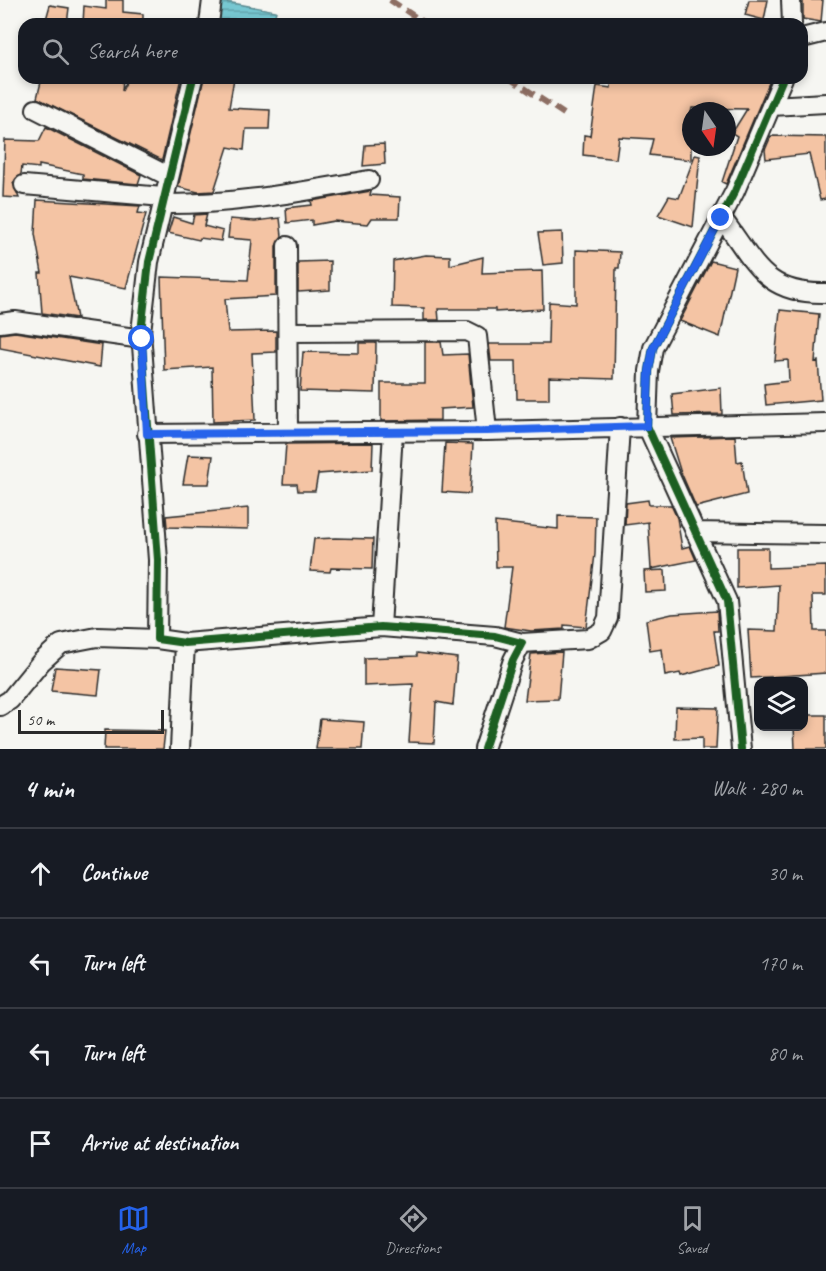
<!DOCTYPE html>
<html lang="en">
<head>
<meta charset="utf-8">
<style>
	body { margin:0; font-family:Caveat,sans-serif; background:#20242c; color:#f1f3f6 }
	.controls { position:absolute; right:18px; bottom:18px; display:grid; overflow:hidden; border-radius:12px; box-shadow:0 3px 9px #0003 }
	.controls button { width:54px; height:54px; display:grid; place-items:center; padding:0; border:0; border-bottom:2px solid #363941; background:#171b24; color:#f1f3f6; font:30px sans-serif }
	.compass { position:absolute; left:682px; top:102px; width:54px; height:54px; border-radius:50%; background:#171b24; box-shadow:0 3px 9px #0003; rotate:167deg }
	.scale { position:absolute; left:18px; bottom:15px; width:146px; box-sizing:border-box; padding-left:6px; border:3px solid #2b2b2b; border-top:0; font-size:16px; line-height:21px; white-space:nowrap; color:#2b2b2b; -webkit-text-stroke:4px #f6f6f2; paint-order:stroke }
	.stop { position:absolute; width:18px; height:18px; margin:-14px; border:4px solid #2563eb; border-radius:50%; background:#fff }
	.stop.end { background:#2563eb; border-color:#fff; box-shadow:0 2px 6px #0008 }
	.list { margin:0; padding:0; list-style:none }
	h2 { display:flex; justify-content:space-between; align-items:center; height:78px; margin:0; padding:0 24px; font-size:26px }
	h2 small { font-size:20px; font-weight:400; color:#9ea1a6 }
	.list li { display:grid; grid-template-columns:39px 1fr auto; gap:18px; align-items:center; box-sizing:border-box; height:90px; padding:0 24px; border-top:2px solid #363941 }
	.list b { display:block; font-size:22px; white-space:nowrap }
	.list em { font-size:20px; font-style:normal; color:#9ea1a6 }
	.icon { flex:none; width:33px; height:33px; fill:none; stroke:currentColor; stroke-width:2; stroke-linecap:round; stroke-linejoin:round }
	.map { position:relative; flex:none; width:826px; height:749px; overflow:hidden }
	.search { position:absolute; background:#171b24; box-shadow:0 3px 9px #0003; left:18px; right:18px; top:18px; height:66px; display:flex; align-items:center; gap:15px; box-sizing:border-box; padding:0 21px; border-radius:18px; color:#9ea1a6; font-size:22px }
	.sheet { height:438px; background:#171b24 }
	nav { display:flex; justify-content:space-around; align-items:center; box-sizing:border-box; height:84px; border-top:2px solid #363941; background:#171b24; font-size:16px; color:#9ea1a6 }
	nav a { display:grid; justify-items:center; gap:3px }
	nav .on { color:#2563eb }
	.map>svg:first-child { display:block }
</style>
</head>
<body>
<div class="map">
<svg width="826" height="749" viewBox="0 0 826 749">
	<defs>
		<pattern id="water-rules" width="6" height="5" patternUnits="userSpaceOnUse" patternTransform="scale(1.5)"><rect width="6" height="5" fill="#77c7d1"/><path d="M0 2.5h6" fill="none" stroke="#62a2aa"/></pattern>
	</defs>
	<rect width="100%" height="100%" fill="#f6f6f2"/>
	<filter id="ink" filterUnits="userSpaceOnUse"><feTurbulence type="fractalNoise" baseFrequency=".0167" numOctaves="2"/><feDisplacementMap in="SourceGraphic" scale="12" xChannelSelector="R" yChannelSelector="G"/><feConvolveMatrix kernelMatrix="1 2 1 2 8 2 1 2 1" color-interpolation-filters="sRGB"/></filter>
	<g filter="url(#ink)">
		<path fill="url(#water-rules)" stroke="#59898f" stroke-width="1.5" d="M221,1L276,11L273,24H217Z"/>
		<path fill="#f4c4a4" stroke="#2b2b2b" stroke-width="1.5" d="M106,0H123V12L143,14V24H83L84,6L106,9Z
			M749,0H768L764,20L745,15Z
			M803,0H823L821,22L803,19Z
			M50,5L69,8L67,24L45,23Z
			M42,78H123L122,91L128,78H181L162,160L37,98Z
			M204,78H234L229,108L270,110L269,129H246L244,150L228,147L214,191L198,192L178,187Z
			M612,78H771L726,184L722,182L737,136L732,133L747,109L692,108L685,141L691,142V160L649,155L653,139L619,137L616,159L583,155L584,135L590,136L597,86L611,88Z
			M46,127L141,175L138,184L83,179V174L39,165V168L22,166L21,174L13,183L19,198L3,197L5,140L39,141Z
			M771,136L826,137V199L820,200L809,154L766,159L765,150Z
			M384,144L385,164L363,166L365,145Z
			M695,155L700,156L693,227L658,215L669,196L679,198Z
			M371,191L370,195L400,197L399,218H372L368,224L334,221L312,225V220L287,223L286,208L312,205L311,201Z
			M37,200L140,206L138,213L146,214L126,288L69,277L77,318L42,313L39,273H42L35,234Z
			M207,214L204,226L223,231L221,241L200,238L199,240L168,233L173,217L192,223L194,215Z
			M280,218L282,236L276,246V296L225,299L228,332L276,331V352L252,353L255,420L213,422L212,367L164,370L161,277L248,280L252,240L228,238L230,219L255,221Z
			M562,232L563,263L543,265L538,233Z
			M576,250L620,252L619,268H616L614,379L549,377V399H517L516,361H491L489,344H548L549,302L576,304Z
			M426,255L450,256V265L483,257L482,273L542,271L543,309L495,312V309H438L439,320H424V308L392,307L393,261Z
			M330,261V290L298,292V262Z
			M711,261L735,267L720,337L680,321Z
			M780,310L819,314L815,362L818,361L821,400L766,405L764,384L789,381L788,360L775,361Z
			M15,332L102,345L100,367L0,348V334Z
			M425,342H441L443,355L468,354L473,407L440,409V420L381,421V383H425Z
			M359,343H376L375,393L300,391L303,352L359,353Z
			M721,388L722,414L674,415L672,394Z
			M735,436L737,462L742,461L747,494L696,507L680,470L670,438Z
			M373,443L372,470L318,474L315,491H298L297,484H283L286,444Z
			M445,443L473,444L470,494L442,492Z
			M188,455L213,456L209,484H183Z
			M648,500L649,505H671L677,518L682,548L690,546L696,560L651,569L648,522L625,525L626,503Z
			M248,508V529L167,527L166,516Z
			M558,516L596,517L595,554L586,627L564,625V629L531,631L504,627L512,567H496L495,522L558,529Z
			M335,538L373,539L372,569L331,568L330,572L310,571L314,539Z
			M737,548H768V568L826,566V595H813L814,631H826V673L751,678L748,630L777,631L779,585L737,588Z
			M665,570L666,591L645,592L644,571Z
			M717,611L718,631H714L719,666L681,676L680,673L665,676L662,649L650,651L646,620L672,614Z
			M562,652L558,699L525,700L531,654Z
			M417,653L457,658L453,705L436,702L434,743L409,742L413,684L364,686V658L417,656Z
			M55,667L101,670L98,695L51,691Z
			M676,707L718,708L716,749H702V738L675,739Z
			M804,715H826V749H795L794,726H804Z
			M320,719L364,722L362,749H316Z
			M105,730L165,731L163,749H104Z"/>
		<g fill="none" stroke-linecap="round" stroke-linejoin="round">
			<defs>
				<path id="minor" d="M791,0L792,24
					M209,24L212,0
					M802,38L826,32
					M193,78L149,262L141,332L158,560L157,639L185,643L381,627L495,636L522,643L513,660L484,749
					M771,106L826,103
					M36,109L168,176
					M24,185L163,197
					M162,204C234,205 298,192 369,180
					M721,217C755,261 763,295 826,293
					M287,246L288,433
					M0,323L15,321L142,339
					M288,332L467,331L477,336L487,431
					M147,434L487,431L826,423
					M695,532L826,534
					M381,627L393,432
					M522,643L588,639L602,631L608,618L620,427
					M0,706L10,700L41,662L61,644L97,637L157,639
					M180,749L185,643
					M741,749L727,601L647,426L649,371L653,348L735,191L783,78"/>
			</defs>
			<use href="#minor" stroke="#2b2b2b" stroke-width="22"/>
			<use href="#minor" stroke="#f6f6f2" stroke-width="18"/>
			<path stroke="#8d6e63" stroke-width="6" stroke-dasharray="12 6" stroke-linecap="butt" d="M390,0L426,24
				M509,78L564,114"/>
			<defs>
				<path id="cycleway" d="M193,78L149,262L141,332L158,560L157,639L185,643L381,627L495,636L522,643L513,660L484,749
					M741,749L727,601L647,426L649,371L653,348L735,191L783,78"/>
			</defs>
			<use href="#cycleway" stroke="#f6f6f2" stroke-width="11"/>
			<use href="#cycleway" stroke="#1b5e20" stroke-width="8"/>
		</g>
	</g>
	<g fill="none" stroke-linecap="round" stroke-linejoin="round" filter="url(#ink)">
		<path stroke="#2563eb" stroke-width="8" d="M142,339L147,434L487,431L647,426L649,371L653,348L721,218"/>
	</g>
</svg>
<div class="controls">
<button><svg class="icon" aria-label="layers" viewBox="0 0 24 24"><path d="M12 4l9 5-9 5-9-5zM3 14l9 5 9-5"/></svg></button>
</div>
<svg class="compass" viewBox="-18 -18 36 36"><path d="M0-13l5 13h-10z" fill="#e53935"/><path d="M0 13l5-13h-10z" fill="#9ea1a6"/></svg>
<div class="scale">50 m</div>
<div class="stop" style="left:142px;top:339px"></div>
<div class="stop end" style="left:721px;top:218px"></div>
<div class="search"><svg class="icon" aria-label="search" viewBox="0 0 24 24"><circle cx="10" cy="10" r="6"/><path d="M15 15l6 6"/></svg>Search here</div>
</div>
<section class="sheet">
<h2>4 min<small>Walk · 280 m</small></h2>
<ul class="list">
<li><svg class="icon" aria-label="ahead" viewBox="0 0 24 24"><path d="M12 20V5M6 11l6-6 6 6"/></svg><div><b>Continue</b></div><em>30 m</em></li>
<li><svg class="icon" aria-label="left" viewBox="0 0 24 24"><path d="M17 20v-9H6M10 6l-5 5 5 5"/></svg><div><b>Turn left</b></div><em>170 m</em></li>
<li><svg class="icon" aria-label="left" viewBox="0 0 24 24"><path d="M17 20v-9H6M10 6l-5 5 5 5"/></svg><div><b>Turn left</b></div><em>80 m</em></li>
<li><svg class="icon" aria-label="arrive" viewBox="0 0 24 24"><path d="M6 21V4h12l-3 4 3 4H6"/></svg><div><b>Arrive at destination</b></div></li>
</ul>
</section>
<nav>
<a class="on"><svg class="icon" aria-label="map" viewBox="0 0 24 24"><path d="M3 6l6-2 6 2 6-2v14l-6 2-6-2-6 2zM9 4v14M15 6v14"/></svg>Map</a>
<a><svg class="icon" aria-label="directions" viewBox="0 0 24 24"><path d="M12 3l9 9-9 9-9-9zM9 14v-3h6M13 9l2 2-2 2"/></svg>Directions</a>
<a><svg class="icon" aria-label="saved" viewBox="0 0 24 24"><path d="M7 4h10v16l-5-4-5 4z"/></svg>Saved</a>
</nav>
</body>
</html>
